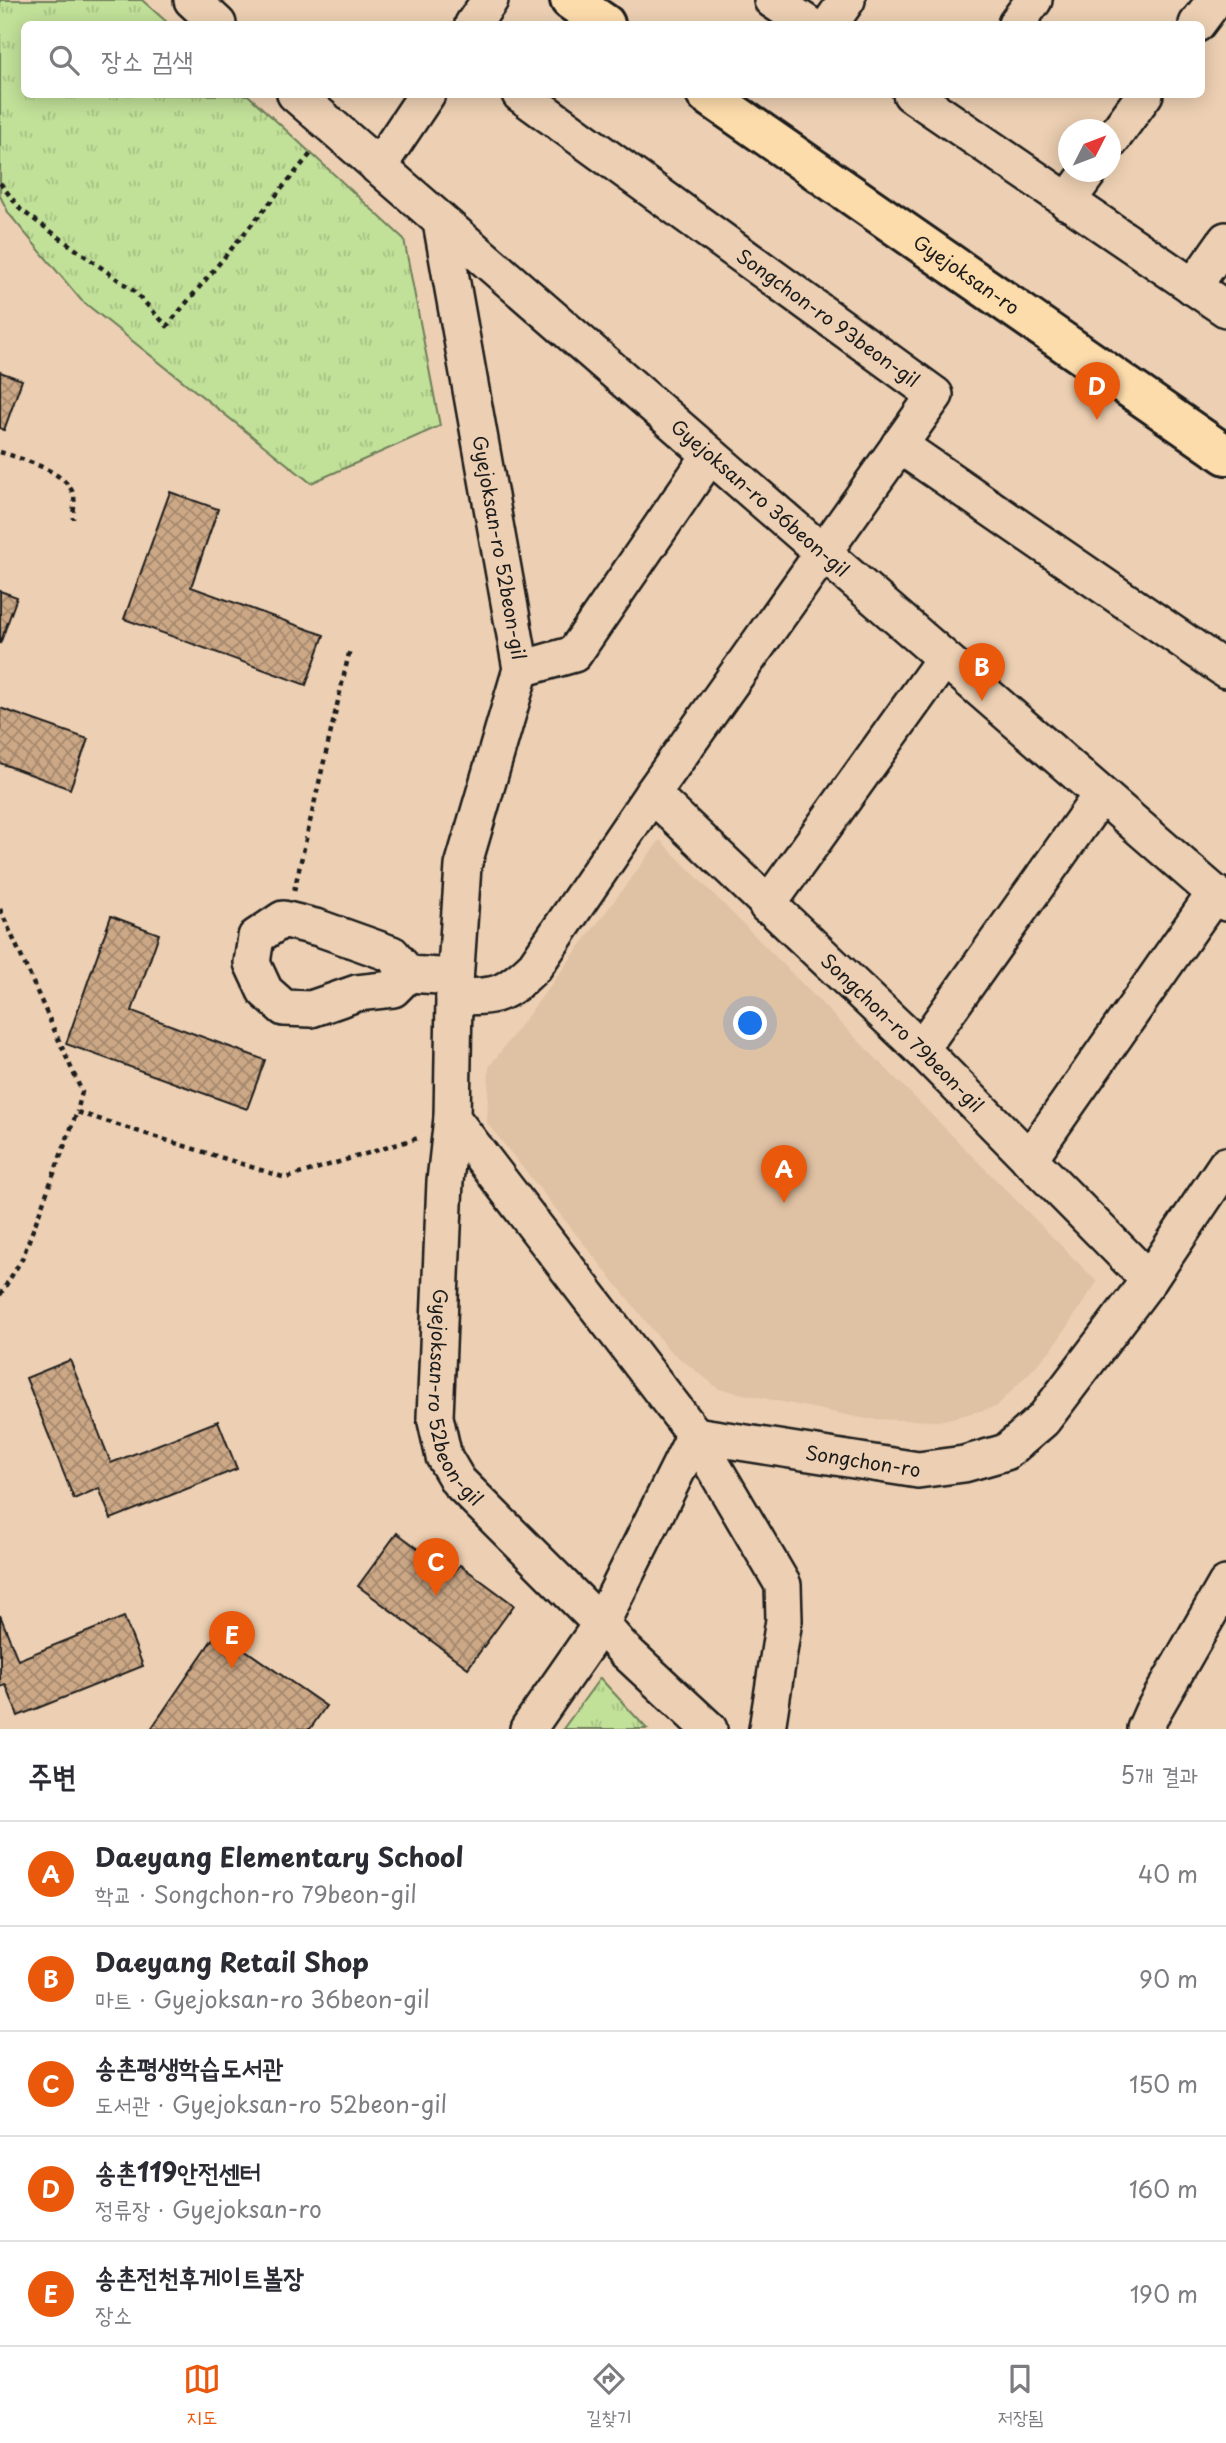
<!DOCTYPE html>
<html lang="ko">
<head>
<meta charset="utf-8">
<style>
	body { margin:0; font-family:"Playpen Sans","Poor Story",sans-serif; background:#f7f7f7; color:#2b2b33 }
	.compass { position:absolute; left:1058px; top:119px; width:63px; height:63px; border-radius:50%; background:#fff; box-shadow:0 4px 18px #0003; rotate:48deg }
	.you { position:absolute; left:751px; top:1024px; width:24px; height:24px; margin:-18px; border:5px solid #fff; border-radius:50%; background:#1a73e8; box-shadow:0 0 0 10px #1a73e833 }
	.badge { display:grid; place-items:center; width:46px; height:46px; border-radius:50%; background:#ea580c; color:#fff; font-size:23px; font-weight:700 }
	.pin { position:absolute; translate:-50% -58px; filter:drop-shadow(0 2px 4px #0008) }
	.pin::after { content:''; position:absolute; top:37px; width:24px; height:21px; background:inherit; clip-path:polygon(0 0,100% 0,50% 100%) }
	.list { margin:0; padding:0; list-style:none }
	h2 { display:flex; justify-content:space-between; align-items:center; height:91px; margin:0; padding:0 28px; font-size:30px }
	h2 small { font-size:23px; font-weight:400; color:#7c7c81 }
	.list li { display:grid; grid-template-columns:46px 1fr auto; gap:21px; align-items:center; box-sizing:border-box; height:105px; padding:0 28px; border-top:2px solid #e1e1e2 }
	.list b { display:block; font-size:26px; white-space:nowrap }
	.list p { margin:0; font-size:23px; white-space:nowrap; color:#7c7c81 }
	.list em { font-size:23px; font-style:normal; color:#7c7c81 }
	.icon { flex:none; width:38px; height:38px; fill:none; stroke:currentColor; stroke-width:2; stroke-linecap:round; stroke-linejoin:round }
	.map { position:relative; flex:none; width:1226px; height:1729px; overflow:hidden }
	.search { position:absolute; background:#fff; box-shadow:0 4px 18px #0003; left:21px; right:21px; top:21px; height:77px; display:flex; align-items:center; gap:18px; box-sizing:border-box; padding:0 24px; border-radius:10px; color:#7c7c81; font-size:26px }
	.sheet { height:616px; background:#fff }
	nav { display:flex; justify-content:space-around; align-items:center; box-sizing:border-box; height:98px; border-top:2px solid #e1e1e2; background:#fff; font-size:19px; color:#7c7c81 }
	nav a { display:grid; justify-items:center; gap:4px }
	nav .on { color:#ea580c }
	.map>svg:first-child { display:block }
</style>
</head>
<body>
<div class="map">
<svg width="1226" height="1729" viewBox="0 0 1226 1729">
	<defs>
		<pattern id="park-tufts" width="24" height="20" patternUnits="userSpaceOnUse" patternTransform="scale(1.75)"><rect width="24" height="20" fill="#c1e098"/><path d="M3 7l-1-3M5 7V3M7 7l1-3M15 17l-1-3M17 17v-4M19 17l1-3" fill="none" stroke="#a5c082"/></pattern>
		<pattern id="building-cross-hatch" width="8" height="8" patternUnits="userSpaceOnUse" patternTransform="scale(1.75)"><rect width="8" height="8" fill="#cca886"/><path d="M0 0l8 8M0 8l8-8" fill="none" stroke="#a5886d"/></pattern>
	</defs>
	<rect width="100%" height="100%" fill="#edd0b3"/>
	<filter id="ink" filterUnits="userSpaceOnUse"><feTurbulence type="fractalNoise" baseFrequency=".0143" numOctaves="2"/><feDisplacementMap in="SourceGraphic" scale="14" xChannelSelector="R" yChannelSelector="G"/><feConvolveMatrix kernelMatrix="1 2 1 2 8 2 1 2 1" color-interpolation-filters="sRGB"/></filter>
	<g filter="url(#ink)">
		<path fill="#dfc1a3" d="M660,840L1097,1282L1052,1349L996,1407L939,1421L866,1419L719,1389L668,1349L487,1123L489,1067Z"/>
		<path fill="url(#park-tufts)" stroke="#6e7e5a" stroke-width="2" d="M0,0H142L169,24H24V94L248,95L404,239L440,426L311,483L81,300L9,214L0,196Z
			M600,1678L647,1729H563Z"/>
		<path fill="url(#building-cross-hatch)" stroke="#1c1c1c" stroke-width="2" d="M0,372L22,380L4,430L0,428Z
			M170,492L218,509L191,587L324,635L306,685L124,619Z
			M0,591L17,597L0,644Z
			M0,708L88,739L70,789L0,763Z
			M111,916L159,934L132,1011L265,1060L247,1109L66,1044Z
			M70,1360L111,1463L218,1421L237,1469L111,1519L99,1488L74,1499L26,1378Z
			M397,1533L453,1574L460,1565L514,1605L468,1668L358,1586Z
			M0,1615L18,1660L124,1617L143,1666L18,1716L6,1685L0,1687Z
			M218,1631L326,1706L310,1729H151Z"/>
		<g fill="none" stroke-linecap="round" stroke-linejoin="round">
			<defs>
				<g id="minor">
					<path d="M192,0L218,24"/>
					<path d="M772,0L808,24"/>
					<path d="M473,24L490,0"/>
					<path d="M830,24L847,0"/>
					<path d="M1016,24L1034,0"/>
					<path d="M1197,24L1215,0"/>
					<path id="s1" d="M295,94L1226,903"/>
					<path d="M911,94L1226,309"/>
					<path d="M1110,142L1145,94"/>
					<path d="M378,167L427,94"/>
					<path d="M1067,202L1089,172"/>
					<path id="s2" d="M441,222L521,669L463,866L454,997L452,1118L695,1435L783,1585L784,1620L767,1729"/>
					<path d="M1193,287L1226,240"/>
					<path d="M899,445L1226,670"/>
					<path d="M521,669L574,654L710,455"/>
					<path id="s3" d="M652,794L921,1049L1149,1280"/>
					<path d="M767,906L944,659"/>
					<path d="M408,974L392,954L319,928L283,919L256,937L252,963L265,991L284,1008L311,1009L357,993L393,989L408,974L455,977"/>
					<path d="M454,997C497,997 504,996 535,966L652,794L935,395L520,94"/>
					<path d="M921,1049L1101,795"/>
					<path id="s4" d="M452,1118L445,1181L435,1417L444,1457L458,1481L601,1624L623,1649L709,1729"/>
					<path d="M1029,1159L1215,893"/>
					<path id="s5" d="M695,1435L918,1470L964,1464L1006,1452L1043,1420L1149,1280L1226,1165"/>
					<path d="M528,1729L601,1624L695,1435"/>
					<path d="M1145,1729L1152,1713L1226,1584"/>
				</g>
				<g id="major">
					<path d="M570,0L605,24"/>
					<path id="s6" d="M706,94L1226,455"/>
				</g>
			</defs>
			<use href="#minor" stroke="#1c1c1c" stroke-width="40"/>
			<use href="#major" stroke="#1c1c1c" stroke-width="44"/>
			<path stroke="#1c1c1c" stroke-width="4.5" stroke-dasharray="5 5" stroke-linecap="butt" d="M0,183L21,210L134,291L167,326L313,151
				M0,452C22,459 67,471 74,496C75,503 73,512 73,519
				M294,891L350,649
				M0,909L82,1092L77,1112
				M0,1295L22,1259L77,1112L286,1178L418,1138"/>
			<use href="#minor" stroke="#edd0b3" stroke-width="35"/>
			<use href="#major" stroke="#fddcac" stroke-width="38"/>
		</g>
	</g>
	<g text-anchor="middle" stroke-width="6" stroke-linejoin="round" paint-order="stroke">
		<g font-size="19" fill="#1c1c1c" stroke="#edd0b3">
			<text dy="7" stroke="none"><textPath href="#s6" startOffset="317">Gyejoksan-ro</textPath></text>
			<text transform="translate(828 318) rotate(36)" y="7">Songchon-ro 93beon-gil</text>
			<text dy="7" stroke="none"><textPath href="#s1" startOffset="616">Gyejoksan-ro 36beon-gil</textPath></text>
			<text dy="7" stroke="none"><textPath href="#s2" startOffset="331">Gyejoksan-ro 52beon-gil</textPath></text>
			<text dy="7" stroke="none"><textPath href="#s3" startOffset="346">Songchon-ro 79beon-gil</textPath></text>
			<text dy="7" stroke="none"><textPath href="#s4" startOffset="285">Gyejoksan-ro 52beon-gil</textPath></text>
			<text dy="7" stroke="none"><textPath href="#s5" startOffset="170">Songchon-ro</textPath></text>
		</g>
	</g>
</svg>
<svg class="compass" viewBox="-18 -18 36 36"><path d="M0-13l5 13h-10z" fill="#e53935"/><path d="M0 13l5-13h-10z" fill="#7c7c81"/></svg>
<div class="you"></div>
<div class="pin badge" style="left:784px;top:1203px">A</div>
<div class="pin badge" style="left:982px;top:701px">B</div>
<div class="pin badge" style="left:436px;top:1596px">C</div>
<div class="pin badge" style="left:1097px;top:420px">D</div>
<div class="pin badge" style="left:232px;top:1669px">E</div>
<div class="search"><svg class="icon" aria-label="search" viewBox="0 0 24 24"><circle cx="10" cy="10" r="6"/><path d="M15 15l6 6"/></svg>장소 검색</div>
</div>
<section class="sheet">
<h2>주변<small>5개 결과</small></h2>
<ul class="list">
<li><span class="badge">A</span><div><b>Daeyang Elementary School</b><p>학교 · Songchon-ro 79beon-gil</p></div><em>40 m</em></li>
<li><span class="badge">B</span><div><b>Daeyang Retail Shop</b><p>마트 · Gyejoksan-ro 36beon-gil</p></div><em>90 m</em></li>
<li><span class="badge">C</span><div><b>송촌평생학습도서관</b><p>도서관 · Gyejoksan-ro 52beon-gil</p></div><em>150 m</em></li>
<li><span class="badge">D</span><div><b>송촌119안전센터</b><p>정류장 · Gyejoksan-ro</p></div><em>160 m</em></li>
<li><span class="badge">E</span><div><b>송촌전천후게이트볼장</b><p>장소</p></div><em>190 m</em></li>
</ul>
</section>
<nav>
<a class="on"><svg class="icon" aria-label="map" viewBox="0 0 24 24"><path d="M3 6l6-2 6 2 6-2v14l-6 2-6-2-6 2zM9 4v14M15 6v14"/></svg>지도</a>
<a><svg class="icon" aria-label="directions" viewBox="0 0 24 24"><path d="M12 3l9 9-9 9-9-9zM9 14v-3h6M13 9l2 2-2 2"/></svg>길찾기</a>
<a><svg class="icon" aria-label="saved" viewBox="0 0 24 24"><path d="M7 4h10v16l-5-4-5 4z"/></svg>저장됨</a>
</nav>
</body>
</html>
